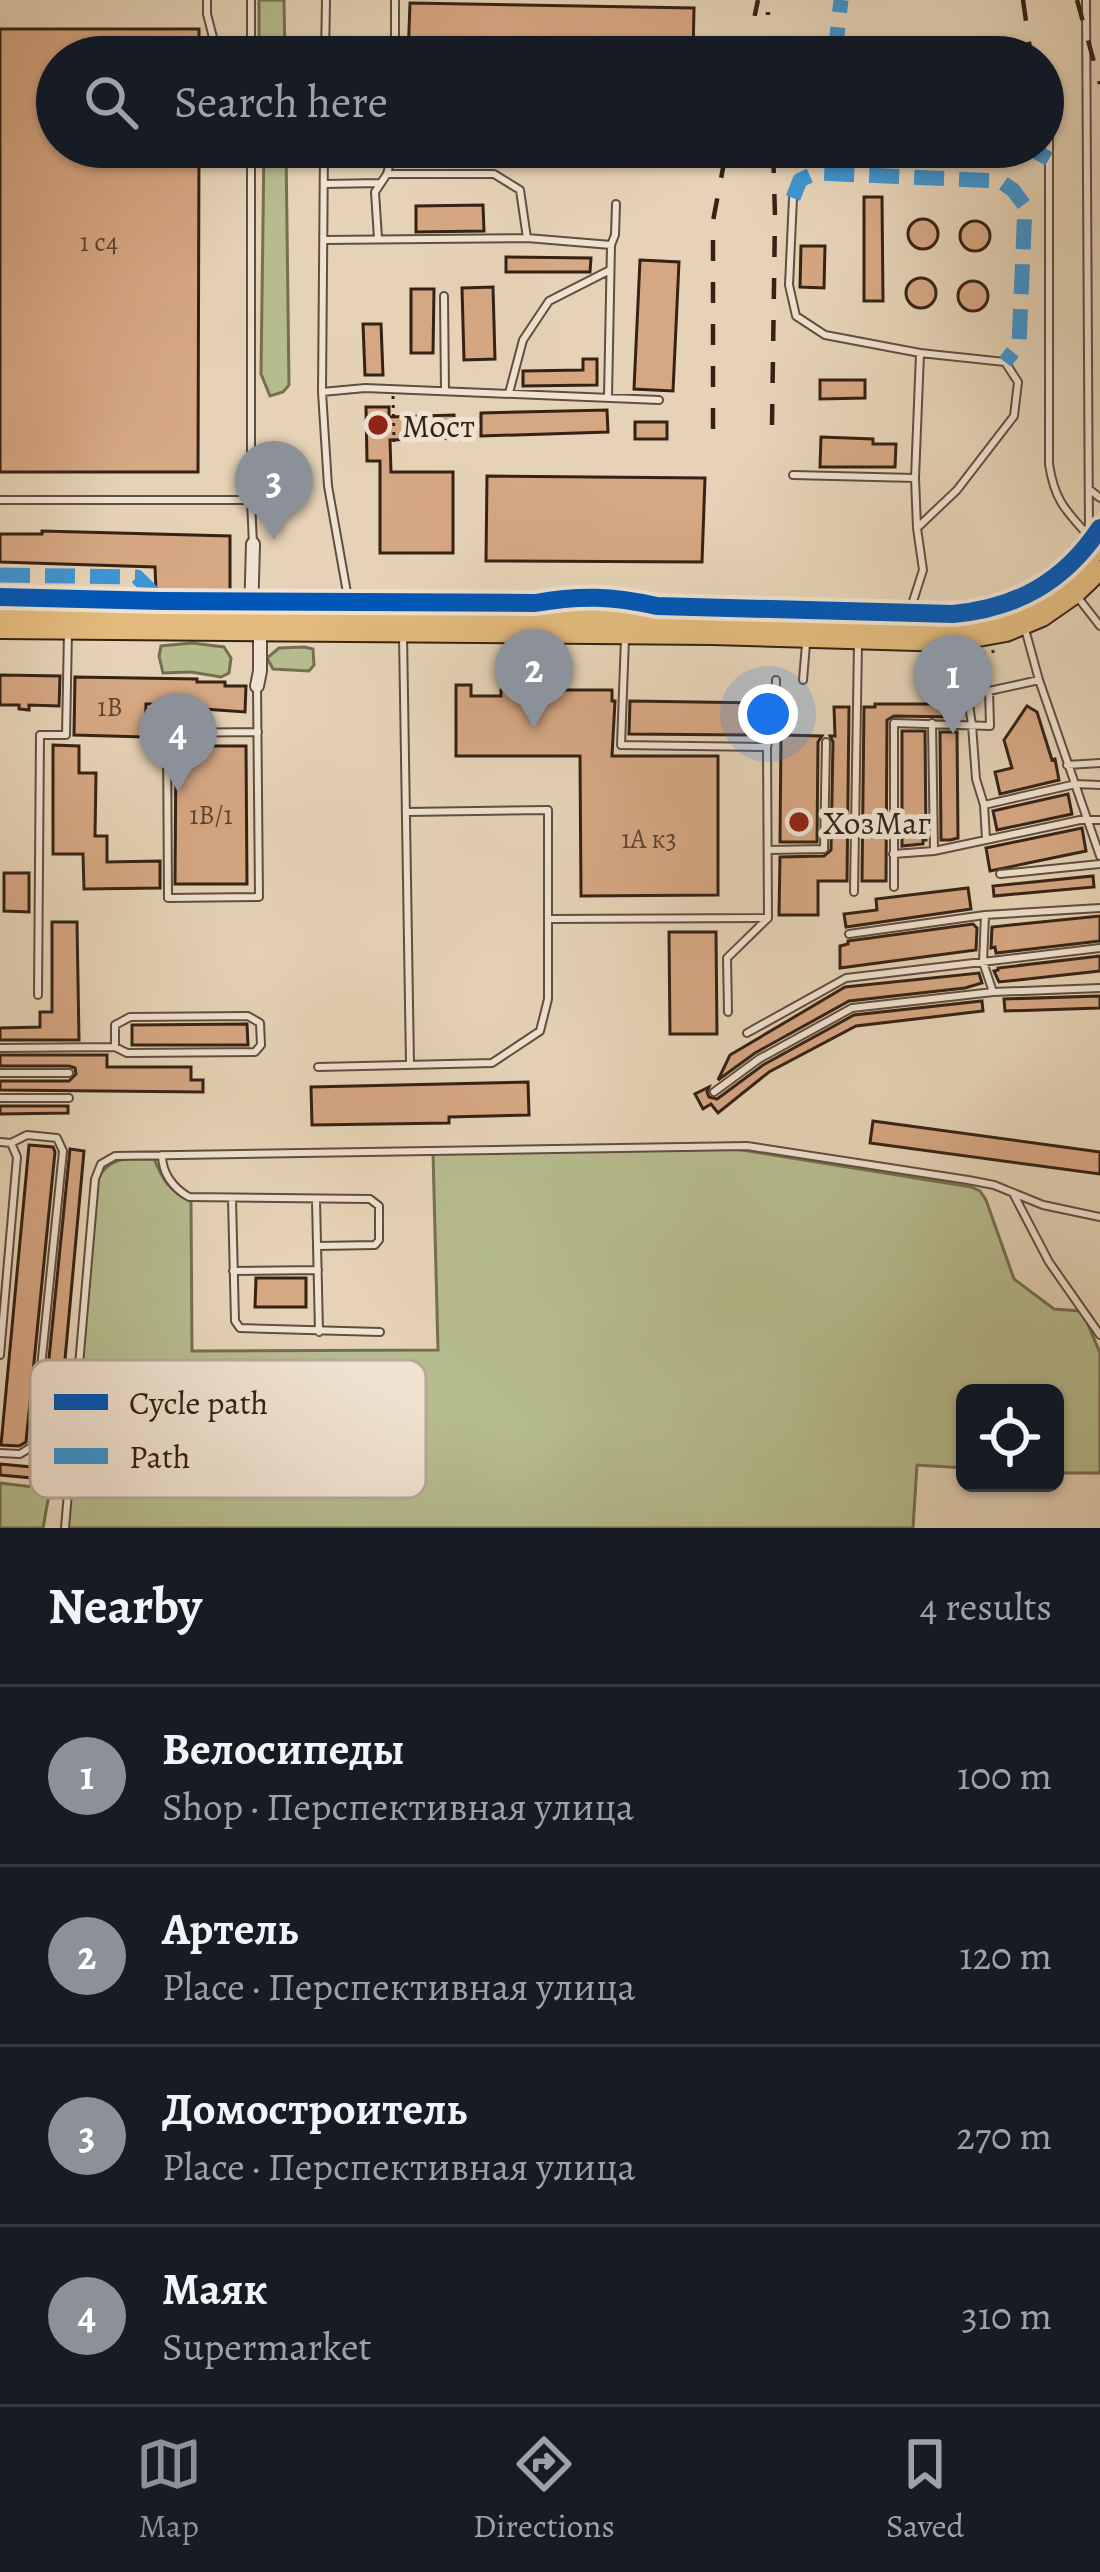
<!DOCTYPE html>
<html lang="en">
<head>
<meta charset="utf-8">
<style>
	body { margin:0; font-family:Alegreya,serif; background:#20242c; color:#f1f3f6 }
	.controls { position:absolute; right:36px; bottom:36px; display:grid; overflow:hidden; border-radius:18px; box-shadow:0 3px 9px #0004 }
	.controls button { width:108px; height:108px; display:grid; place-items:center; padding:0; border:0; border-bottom:3px solid #363941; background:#171b24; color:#f1f3f6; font:60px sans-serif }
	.you { position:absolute; left:768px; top:714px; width:42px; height:42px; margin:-30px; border:9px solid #fff; border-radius:50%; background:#1a73e8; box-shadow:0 0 0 18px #1a73e833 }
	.badge { display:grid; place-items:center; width:78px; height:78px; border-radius:50%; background:#8c9099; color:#fff; font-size:39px; font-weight:700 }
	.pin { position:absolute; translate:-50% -99px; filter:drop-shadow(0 3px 6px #0008) }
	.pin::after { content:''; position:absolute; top:63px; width:42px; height:36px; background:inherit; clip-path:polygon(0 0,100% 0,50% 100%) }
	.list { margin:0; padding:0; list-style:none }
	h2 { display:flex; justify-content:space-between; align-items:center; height:156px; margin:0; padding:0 48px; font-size:51px }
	h2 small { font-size:39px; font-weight:400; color:#9ea1a6 }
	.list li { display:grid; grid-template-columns:78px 1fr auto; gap:36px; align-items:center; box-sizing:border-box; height:180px; padding:0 48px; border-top:3px solid #363941 }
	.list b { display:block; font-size:45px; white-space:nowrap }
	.list p { margin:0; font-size:39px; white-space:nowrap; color:#9ea1a6 }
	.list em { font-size:39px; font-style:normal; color:#9ea1a6 }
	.icon { flex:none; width:66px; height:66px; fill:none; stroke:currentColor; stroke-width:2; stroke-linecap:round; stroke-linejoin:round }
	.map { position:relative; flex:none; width:1100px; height:1528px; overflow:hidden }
	.search { position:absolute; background:#171b24; box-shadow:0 3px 9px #0004; left:36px; right:36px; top:36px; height:132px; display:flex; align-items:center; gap:30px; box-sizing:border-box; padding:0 42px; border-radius:66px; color:#9ea1a6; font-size:45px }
	.sheet { height:876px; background:#171b24 }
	nav { display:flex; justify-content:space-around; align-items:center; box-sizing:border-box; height:168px; border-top:3px solid #363941; background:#171b24; font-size:33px; color:#9ea1a6 }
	nav a { display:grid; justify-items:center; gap:6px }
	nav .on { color:#8c9099 }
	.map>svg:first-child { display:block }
</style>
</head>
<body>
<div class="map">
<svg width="1100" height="1528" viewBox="0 0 1100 1528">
	<rect width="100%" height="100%" fill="#e6d3b7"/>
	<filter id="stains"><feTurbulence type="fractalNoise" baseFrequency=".00167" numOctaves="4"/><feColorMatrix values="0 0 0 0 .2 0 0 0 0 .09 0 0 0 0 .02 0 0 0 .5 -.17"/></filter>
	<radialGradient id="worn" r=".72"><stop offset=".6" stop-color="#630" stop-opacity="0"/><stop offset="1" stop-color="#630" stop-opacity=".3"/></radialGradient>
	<path fill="#b6bc8e" stroke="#756f52" stroke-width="3" d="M259,0H284L285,57H259Z
		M264,147H286L289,385L283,392L270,396L261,374Z
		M192,643L224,647L231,658L229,673L221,677L191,672L163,673L159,656L161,646Z
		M304,647L313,649L314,665L309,671L273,669L267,658L279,648Z
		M736,1149L971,1187L980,1191L986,1200L1014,1279L1054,1309L1080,1311L1084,1315L1100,1353V1473H1055V1393H965V1468L917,1465L913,1528H67L98,1179C109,1155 131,1159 154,1158C161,1178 171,1193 191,1201L192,1351L438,1350L433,1153Z
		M0,1483L50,1489L43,1528H0Z"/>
	<path fill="#d6a783" stroke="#342215" stroke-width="3" d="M410,3L694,8L693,57H408Z
		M0,29H199V57H57V147H199L198,472H0Z
		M864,197H882L883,301H864Z
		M483,205L484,231L416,232V206Z
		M908 234a15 15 0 1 1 30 0a15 15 0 1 1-30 0Z
		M960 236a15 15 0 1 1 30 0a15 15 0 1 1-30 0Z
		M801,246H825L824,288L800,287Z
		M506,257L591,258L590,272H506Z
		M640,260L679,262L673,391L634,389Z
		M906 293a15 15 0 1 1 30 0a15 15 0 1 1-30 0Z
		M958 296a15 15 0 1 1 30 0a15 15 0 1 1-30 0Z
		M493,287L495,359L464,360L462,288Z
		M411,289H434L433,353H411Z
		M363,324H381L383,375H365Z
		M583,359H597V385L523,386V371L583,370Z
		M820,380H865V398L820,399Z
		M366,407H389V417L454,415V438L390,440L391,472H453V553H380V461H367Z
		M607,410L608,432L481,436V413Z
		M635,422H667V439H635Z
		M821,437L873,439V444H896L895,467H820Z
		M487,476L705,478L702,562L486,561Z
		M42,531L230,536V590L156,591L155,567L0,562V534H42Z
		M0,675L60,676L59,706L29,705V710L19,709V705H0Z
		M75,677L197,679V682H225V686H246L245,712L190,708V704H146L145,737L74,735Z
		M456,685H471V696H501V690H612V701H615L612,756H718V895L581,896L580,756H456Z
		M630,701L765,703V726L763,732H746V735L629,734Z
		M875,704H955V717L894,716L887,720L886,881H862L864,707H875Z
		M1027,706L1037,712L1052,760L1055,759L1059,780L1000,794L995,772L1012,768L1004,740Z
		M834,707H849L847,881H818V915H779L780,857L824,856L831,850L833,742L830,736H835Z
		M902,731H925L926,840H923V844L902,846Z
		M940,732H957L958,838L950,840H941Z
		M781,735L822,736L818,742L817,842H780Z
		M53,745L79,746V773H96L95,836H107V862L160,861V888L84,889L83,854H53Z
		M176,746H246L247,884H175Z
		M1068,794L1072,814L997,830L993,811Z
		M1082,828L1086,851L990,871L986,848Z
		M4,873H29V912L4,911Z
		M1093,876L1094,887L994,896L993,886Z
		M968,888L971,909L846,927L844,914L877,910L876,899Z
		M1100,916V941L996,953L995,947L991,948L992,927Z
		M52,922H77L79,1040H0V1028L40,1027V1012H52Z
		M973,924L977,928L976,950L840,968V946L848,944V941Z
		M669,932H716L717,1034H670Z
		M1100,956V971L999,982L994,971L998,970V968Z
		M979,973L982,983L965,988L849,1001L755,1053L718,1080L730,1055L845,987Z
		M1100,996V1008L1005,1011L1004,999Z
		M982,1001L983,1011L856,1026L769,1072L718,1113L711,1104L703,1109L695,1094L709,1087L707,1092L709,1097L717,1099L763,1065L854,1015Z
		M132,1025L247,1024L248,1045H132Z
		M0,1055H107V1067H191V1080H203V1092L0,1090V1081H69L76,1074L75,1068L69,1066H0Z
		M528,1082L529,1115L449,1117V1123L312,1125L311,1087Z
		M0,1106H68V1113L0,1114Z
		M873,1121L1100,1152V1174L870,1143Z
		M29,1145L53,1147L55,1152L26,1442L19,1446L1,1445Z
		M70,1149L84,1151L54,1480L0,1475V1464L43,1468L45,1448H40Z
		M256,1278H306V1307H255Z"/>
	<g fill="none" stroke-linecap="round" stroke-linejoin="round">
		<defs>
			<path id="service" d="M207,0V14L218,57
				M1086,0L1089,536L1090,544L1093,547
				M251,57V0
				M325,57L326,0
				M395,57V0
				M1049,128V464C1054,498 1064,509 1086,533
				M251,147V500L253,544
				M324,147L322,392L328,486L351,615
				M387,174L394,147
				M324,184L380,183
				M793,198L789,285L796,316L825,335L920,353L1005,362L1018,382L1014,416L957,490L917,528
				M378,238L375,192L387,174H494L520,190L527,238
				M324,240L527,238L611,245
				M444,296L445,391
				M322,392L365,388L659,400
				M509,393L523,340L549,301L610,270
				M608,397L611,245L615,235L616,204
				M793,475L915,478
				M1089,489L1100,498
				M0,500H251
				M1076,595L1100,626
				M907,620L923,570L917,528L915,478L920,354
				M1025,629L1039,680L1100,856
				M403,634L410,1065
				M625,638L621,745L767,747
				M960,644L972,725L976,779L984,805L986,839
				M803,680L806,644
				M257,686L259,897L168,898L167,733L258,732
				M932,723L934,851
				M1067,765L1100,763
				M984,805L1076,784L1100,785
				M768,850L824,849L826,742
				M893,854L934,851L1080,820H1100
				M1000,874L1100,864
				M894,887V723L990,726L989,691L1039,680
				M854,892L858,643
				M985,915L983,962L993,992
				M548,919L768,918
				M849,934L985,915L1100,908
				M38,995L40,735H66L68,631
				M728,1012L727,958L768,918L767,747L775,716L776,680
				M747,1033L846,978L1100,948
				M0,1048L115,1047L127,1053L255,1052L261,1045L260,1023L248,1016L130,1017L115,1025V1047
				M318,1067L492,1063L540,1031L548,999V810L406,812
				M0,1073H69
				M714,1092L759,1059L852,1008L993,992L1100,988
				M0,1098H69
				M0,1142L11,1143L27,1135L57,1138L63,1151L33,1446L20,1454L0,1453
				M162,1155C162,1173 173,1188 189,1197L370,1199L379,1206V1240L375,1245L317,1246
				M1014,1195L1049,1262L1100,1335
				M232,1199L235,1321L240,1328L380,1332
				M316,1200L319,1332
				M233,1271L318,1270
				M0,1355L17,1157L11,1143
				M65,1528L95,1179L101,1164L115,1156L747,1146L968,1180L994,1185L1043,1205L1100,1217"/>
			<path id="minor" d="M253,544L251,617L260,632V671L257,686"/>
			<path id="primary" d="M0,614L672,620L950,627L1002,618L1035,604L1066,583L1100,547
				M0,629L712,635L951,642L1006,632L1042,617L1075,594L1100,570"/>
		</defs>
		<use href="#service" stroke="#604e3e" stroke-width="10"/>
		<use href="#minor" stroke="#604e3e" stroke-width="16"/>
		<use href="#primary" stroke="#342215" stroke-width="22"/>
		<path stroke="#342215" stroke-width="3" stroke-dasharray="3 6" stroke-linecap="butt" d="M393,396L394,442
			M974,656L999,650"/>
		<use href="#service" stroke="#efe2d0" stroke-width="6"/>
		<use href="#minor" stroke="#efe2d0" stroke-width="12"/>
		<use href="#primary" stroke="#e3ba7c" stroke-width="18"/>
		<path stroke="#342215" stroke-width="4.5" stroke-dasharray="21 21" stroke-linecap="butt" d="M1023,0L1031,56
			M1077,0L1100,84
			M746,57L758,0
			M767,57L768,12
			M772,425L775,216L773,147
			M713,429V221L727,147"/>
		<path stroke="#3d95d3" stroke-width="15" stroke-dasharray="30 15" stroke-linecap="butt" d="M838,57L836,44L841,0
			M881,147L919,151L952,147
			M1028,147L1049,159
			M793,198L800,180L816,173L1000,181L1013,190L1025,206L1019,344L1005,362
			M0,575L137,577L161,601"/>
		<defs>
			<path id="cycleway" d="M0,597L161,601L535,603C581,595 612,596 657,606L953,614C1017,608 1064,582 1100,528"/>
		</defs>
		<use href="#cycleway" stroke="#efe2d0" stroke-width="26"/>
		<use href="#cycleway" stroke="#0057b8" stroke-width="18"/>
	</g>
	<g fill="#8f2418" stroke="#efe2d0" stroke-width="4.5">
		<circle cx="378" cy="425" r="12"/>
		<circle cx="799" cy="822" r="12"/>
	</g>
	<g text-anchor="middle" stroke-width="10" stroke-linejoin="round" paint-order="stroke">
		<g font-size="27" fill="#5c4330">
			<text x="99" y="251">1 с4</text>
			<text x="110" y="716">1В</text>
			<text x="211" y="824">1В/1</text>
			<text x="649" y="848">1А к3</text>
		</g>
		<g font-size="33" fill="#342215" stroke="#efe2d0" text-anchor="start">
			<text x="402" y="437">Мост</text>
			<text x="823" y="834">ХозМаг</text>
		</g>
	</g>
	<rect x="30" y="1360" width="396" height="138" rx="18" fill="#efe2d0" stroke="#b7a898" stroke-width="3"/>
	<rect x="54" y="1394" width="54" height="16" fill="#0057b8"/>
	<rect x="54" y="1448" width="54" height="16" fill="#3d95d3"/>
	<g font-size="33" fill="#342215">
		<text x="129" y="1414">Cycle path</text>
		<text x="129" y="1468">Path</text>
	</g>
	<rect width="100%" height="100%" filter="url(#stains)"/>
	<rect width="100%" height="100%" fill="url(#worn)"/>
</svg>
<div class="controls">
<button><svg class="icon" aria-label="locate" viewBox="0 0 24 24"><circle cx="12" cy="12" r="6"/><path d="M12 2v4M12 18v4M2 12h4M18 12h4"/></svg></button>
</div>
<div class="you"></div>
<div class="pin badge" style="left:953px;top:734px">1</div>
<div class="pin badge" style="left:534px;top:728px">2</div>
<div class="pin badge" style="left:274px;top:540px">3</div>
<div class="pin badge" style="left:178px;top:792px">4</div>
<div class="search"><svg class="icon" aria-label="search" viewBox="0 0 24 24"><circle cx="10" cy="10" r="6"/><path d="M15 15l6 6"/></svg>Search here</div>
</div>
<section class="sheet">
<h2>Nearby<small>4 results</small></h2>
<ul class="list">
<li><span class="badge">1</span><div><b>Велосипеды</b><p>Shop · Перспективная улица</p></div><em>100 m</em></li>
<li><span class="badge">2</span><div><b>Артель</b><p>Place · Перспективная улица</p></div><em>120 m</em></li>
<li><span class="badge">3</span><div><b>Домостроитель</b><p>Place · Перспективная улица</p></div><em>270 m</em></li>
<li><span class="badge">4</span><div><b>Маяк</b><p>Supermarket</p></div><em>310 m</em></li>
</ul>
</section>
<nav>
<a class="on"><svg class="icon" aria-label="map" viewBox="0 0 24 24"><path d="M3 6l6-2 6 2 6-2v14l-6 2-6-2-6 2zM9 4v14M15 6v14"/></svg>Map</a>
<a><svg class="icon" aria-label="directions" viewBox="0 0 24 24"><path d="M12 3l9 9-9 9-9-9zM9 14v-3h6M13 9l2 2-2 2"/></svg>Directions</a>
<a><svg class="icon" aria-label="saved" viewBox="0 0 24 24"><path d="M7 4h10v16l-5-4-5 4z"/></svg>Saved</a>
</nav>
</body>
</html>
